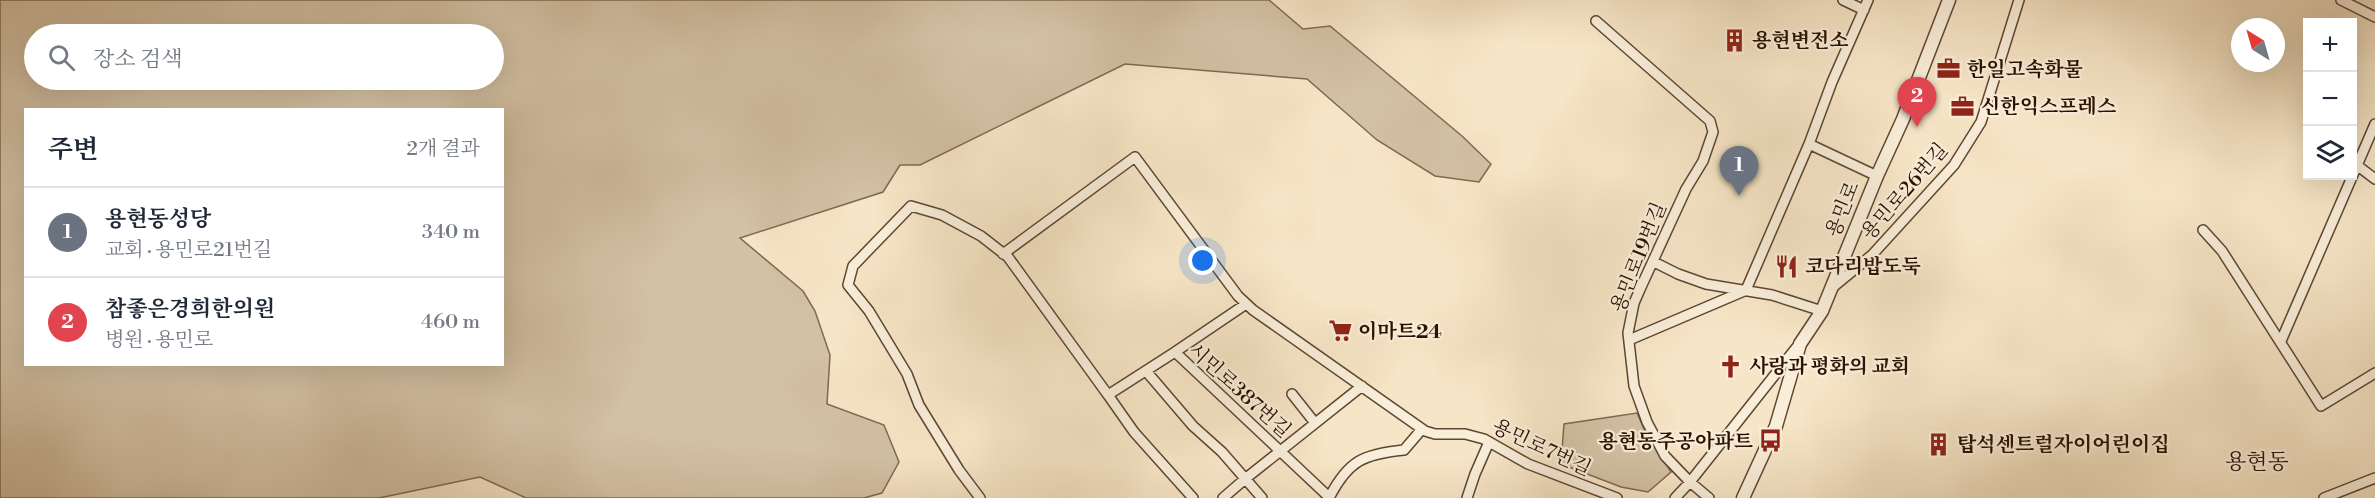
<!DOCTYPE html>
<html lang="ko">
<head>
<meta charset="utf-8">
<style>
	body { margin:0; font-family:"Libre Bodoni","Noto Serif KR",serif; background:#f6f6f7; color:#1f2937 }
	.controls { position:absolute; right:18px; top:18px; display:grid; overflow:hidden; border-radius:0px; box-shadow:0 6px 24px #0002 }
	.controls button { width:54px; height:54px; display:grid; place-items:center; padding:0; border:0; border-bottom:2px solid #e0e1e3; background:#fff; color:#1f2937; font:30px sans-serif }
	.compass { position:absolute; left:2231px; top:18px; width:54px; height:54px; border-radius:50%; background:#fff; box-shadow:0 6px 24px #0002; rotate:323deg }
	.you { position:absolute; left:1203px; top:261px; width:21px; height:21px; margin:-15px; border:4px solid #fff; border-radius:50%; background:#1a73e8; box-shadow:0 0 0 9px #1a73e833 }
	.badge { display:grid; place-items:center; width:39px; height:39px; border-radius:50%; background:#0b8043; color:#fff; font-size:20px; font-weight:700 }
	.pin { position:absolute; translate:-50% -50px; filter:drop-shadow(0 2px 3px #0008) }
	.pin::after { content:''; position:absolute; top:32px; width:21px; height:18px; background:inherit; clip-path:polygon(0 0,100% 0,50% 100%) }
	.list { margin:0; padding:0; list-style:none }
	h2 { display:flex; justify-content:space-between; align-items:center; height:78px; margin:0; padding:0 24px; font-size:26px }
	h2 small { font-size:20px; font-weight:400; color:#747a83 }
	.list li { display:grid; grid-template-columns:39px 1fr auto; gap:18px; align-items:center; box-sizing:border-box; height:90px; padding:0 24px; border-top:2px solid #e0e1e3 }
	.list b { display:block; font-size:22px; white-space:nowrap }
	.list p { margin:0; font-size:20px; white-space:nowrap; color:#747a83 }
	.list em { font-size:20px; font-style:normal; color:#747a83 }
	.icon { flex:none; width:33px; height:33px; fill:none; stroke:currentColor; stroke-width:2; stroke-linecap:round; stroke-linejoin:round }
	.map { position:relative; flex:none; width:2375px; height:498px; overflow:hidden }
	.search { position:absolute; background:#fff; box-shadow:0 6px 24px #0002; left:24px; top:24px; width:480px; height:66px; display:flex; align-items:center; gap:15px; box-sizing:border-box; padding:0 21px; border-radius:33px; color:#747a83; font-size:22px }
	.panel { position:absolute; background:#fff; box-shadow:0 6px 24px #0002; left:24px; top:108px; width:480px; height:258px; border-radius:0px }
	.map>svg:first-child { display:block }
</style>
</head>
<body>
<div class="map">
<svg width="2375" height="498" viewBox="0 0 2375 498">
	<rect width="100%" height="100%" fill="#f6e5c6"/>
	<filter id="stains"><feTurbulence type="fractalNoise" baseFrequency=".00333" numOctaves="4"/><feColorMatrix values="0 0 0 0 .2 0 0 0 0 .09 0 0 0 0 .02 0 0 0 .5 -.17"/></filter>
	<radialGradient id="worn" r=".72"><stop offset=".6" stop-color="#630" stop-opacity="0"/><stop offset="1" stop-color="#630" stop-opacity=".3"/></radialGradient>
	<path fill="#d3c1a4" stroke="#7f6952" stroke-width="1.5" fill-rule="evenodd" d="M0,0H1269L1303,29L1330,26L1462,136L1491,164L1479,182L1435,176L1377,140L1307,79L1125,64L920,165H900L883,192L740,238L803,291L815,311L830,355L827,404L884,425L899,462L882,493L864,498H526L480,477L379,498H0ZM34,34H494V80H34ZM26,110H502V364H26Z
		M1637,413L1644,429L1671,472L1648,492L1621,487L1561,464L1564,424Z"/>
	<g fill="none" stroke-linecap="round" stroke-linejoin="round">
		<defs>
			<path id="minor" d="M1843,0L1864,10
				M2341,0L2375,17
				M1596,21L1710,121L1713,132L1703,161L1686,189L1641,287L1634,303L1628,333L1634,386L1647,422L1665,456L1690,482L1796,348
				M1809,144L1877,176
				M2358,166L2375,179
				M2203,230L2222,251L2321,406L2375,373
				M1003,254L1135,157L1238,296L1253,310L1425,431L1435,434H1465L1484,439L1528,464L1617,498
				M1654,262L1678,274L1706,284L1772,295L1822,311
				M1833,287L1872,255L1954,165L1981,122L2019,0
				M1746,290L1809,144L1832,82L1868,0
				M1629,340L1744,291
				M2281,341L2375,124
				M1175,352L1246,304
				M1146,371L1193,426L1222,452L1262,498
				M1292,394L1315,423
				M1108,395L1134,432L1193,498
				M980,498L959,470L919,405L907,374L869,311L848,285L853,266L911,206L942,215L981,236L1008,257L1108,395L1175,352L1330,498
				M1223,498L1245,479L1362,386
				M1329,498C1348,461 1363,454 1404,450L1422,429
				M1467,498L1475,474L1489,442
				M1675,498L1690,482L1709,498
				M2324,498L2375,478"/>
			<path id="tertiary" d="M1743,498L1776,426L1800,344L1822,311L1877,176L1903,119L1949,0"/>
		</defs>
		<use href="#minor" stroke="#5e4632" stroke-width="12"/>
		<use href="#tertiary" stroke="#5e4632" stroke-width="15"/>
		<use href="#minor" stroke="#f9eeda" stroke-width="9"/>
		<use href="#tertiary" stroke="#f9eeda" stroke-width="12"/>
	</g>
	<defs>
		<symbol id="building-bare" viewBox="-9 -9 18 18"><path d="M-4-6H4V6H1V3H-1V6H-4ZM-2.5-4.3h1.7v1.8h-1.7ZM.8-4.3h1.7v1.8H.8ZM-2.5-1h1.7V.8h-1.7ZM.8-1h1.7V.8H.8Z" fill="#8f2418" stroke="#f9eeda" stroke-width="2.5" paint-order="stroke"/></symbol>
		<symbol id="office-bare" viewBox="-9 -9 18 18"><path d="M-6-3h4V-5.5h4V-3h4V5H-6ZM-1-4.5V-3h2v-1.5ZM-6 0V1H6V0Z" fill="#8f2418" stroke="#f9eeda" stroke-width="2.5" paint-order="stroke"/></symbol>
		<symbol id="restaurant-bare" viewBox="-9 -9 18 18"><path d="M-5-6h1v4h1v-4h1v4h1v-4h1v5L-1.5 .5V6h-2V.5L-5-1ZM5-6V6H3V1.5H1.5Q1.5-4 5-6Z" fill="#8f2418" stroke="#f9eeda" stroke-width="2.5" paint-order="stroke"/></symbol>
		<symbol id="supermarket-bare" viewBox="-9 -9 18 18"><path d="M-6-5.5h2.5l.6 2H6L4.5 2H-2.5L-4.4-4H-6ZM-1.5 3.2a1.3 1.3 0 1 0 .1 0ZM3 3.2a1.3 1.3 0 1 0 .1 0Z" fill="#8f2418" stroke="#f9eeda" stroke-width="2.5" paint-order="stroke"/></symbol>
		<symbol id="church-bare" viewBox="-9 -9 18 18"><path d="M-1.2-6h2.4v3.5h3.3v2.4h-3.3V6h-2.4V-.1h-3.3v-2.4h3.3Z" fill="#8f2418" stroke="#f9eeda" stroke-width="2.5" paint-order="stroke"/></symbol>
		<symbol id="bus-bare" viewBox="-9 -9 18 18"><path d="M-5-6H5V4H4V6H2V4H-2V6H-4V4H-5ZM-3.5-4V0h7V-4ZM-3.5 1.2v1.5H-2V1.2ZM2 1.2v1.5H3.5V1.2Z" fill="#8f2418" stroke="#f9eeda" stroke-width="2.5" paint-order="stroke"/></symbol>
	</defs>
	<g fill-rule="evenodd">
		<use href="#building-bare" x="1718" y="24" width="33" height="33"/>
		<use href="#office-bare" x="1932" y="52" width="33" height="33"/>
		<use href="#office-bare" x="1946" y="90" width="33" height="33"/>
		<use href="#restaurant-bare" x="1770" y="250" width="33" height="33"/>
		<use href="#supermarket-bare" x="1324" y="314" width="33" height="33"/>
		<use href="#church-bare" x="1714" y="350" width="33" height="33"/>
		<use href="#bus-bare" x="1754" y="424" width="33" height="33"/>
		<use href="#building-bare" x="1922" y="428" width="33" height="33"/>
	</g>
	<g text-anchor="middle" stroke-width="4.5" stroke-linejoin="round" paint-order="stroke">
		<g font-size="20" font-weight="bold" fill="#2b1100" stroke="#f9eeda" text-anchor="start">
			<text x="1752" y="47">용현변전소</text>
			<text x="1967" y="76">한일고속화물</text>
			<text x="1981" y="113">신한익스프레스</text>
			<text x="1805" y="273">코다리밥도둑</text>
			<text x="1358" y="338">이마트24</text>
			<text x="1749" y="373">사랑과 평화의 교회</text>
			<text x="1753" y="448" text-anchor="end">용현동주공아파트</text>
			<text x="1957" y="451">탑석센트럴자이어린이집</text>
		</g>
		<g font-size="20" fill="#2b1100" stroke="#f9eeda">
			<text transform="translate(1904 191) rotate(-49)" y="7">용민로26번길</text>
			<text transform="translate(1842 209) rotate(-68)" y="7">용민로</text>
			<text transform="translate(1638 257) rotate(-68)" y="7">용민로19번길</text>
			<text transform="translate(1240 390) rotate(42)" y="7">시민로387번길</text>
			<text transform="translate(1542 447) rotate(25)" y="7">용민로7번길</text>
		</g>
		<g font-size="22" fill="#2b1100" stroke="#f9eeda">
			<text x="2257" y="469">용현동</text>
		</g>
	</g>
	<rect width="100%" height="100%" filter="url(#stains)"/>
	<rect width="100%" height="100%" fill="url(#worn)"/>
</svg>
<div class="controls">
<button>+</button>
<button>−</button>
<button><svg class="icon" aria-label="layers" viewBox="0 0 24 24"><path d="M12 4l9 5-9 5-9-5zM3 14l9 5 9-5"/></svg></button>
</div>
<svg class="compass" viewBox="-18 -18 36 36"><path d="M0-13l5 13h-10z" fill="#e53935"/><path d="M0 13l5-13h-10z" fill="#747a83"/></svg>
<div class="you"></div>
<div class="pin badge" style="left:1739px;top:196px;background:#6b7280">1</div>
<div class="pin badge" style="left:1917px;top:127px;background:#e0444e">2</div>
<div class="search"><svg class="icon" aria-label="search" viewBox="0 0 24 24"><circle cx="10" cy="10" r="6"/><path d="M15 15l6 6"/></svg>장소 검색</div>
<section class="panel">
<h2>주변<small>2개 결과</small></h2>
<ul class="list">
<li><span class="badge" style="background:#6b7280">1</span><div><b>용현동성당</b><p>교회 · 용민로21번길</p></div><em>340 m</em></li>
<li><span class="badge" style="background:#e0444e">2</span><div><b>참좋은경희한의원</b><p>병원 · 용민로</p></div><em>460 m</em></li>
</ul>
</section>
</div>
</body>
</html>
